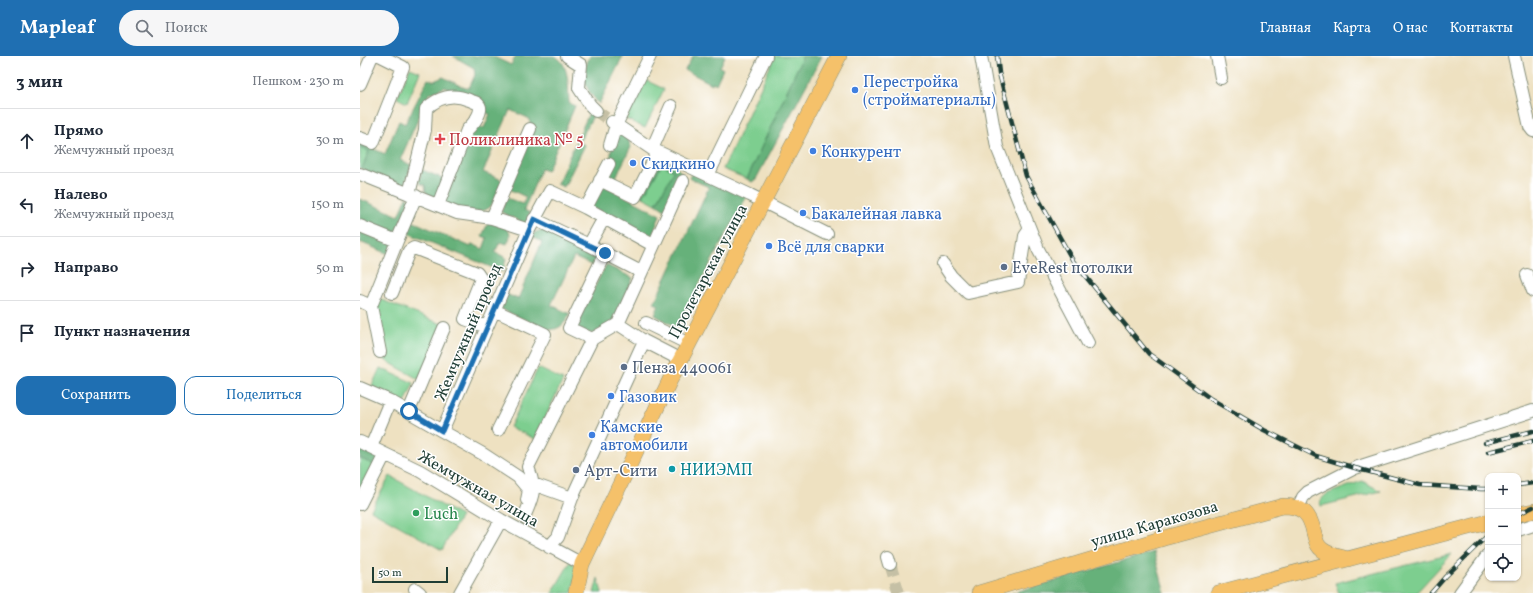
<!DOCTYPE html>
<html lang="ru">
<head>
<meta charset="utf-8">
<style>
	body { margin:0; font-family:Vollkorn,serif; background:#f6f6f7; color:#1f2937 }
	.controls { position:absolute; right:12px; bottom:12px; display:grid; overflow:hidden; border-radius:8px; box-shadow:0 1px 3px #0004 }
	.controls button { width:36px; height:36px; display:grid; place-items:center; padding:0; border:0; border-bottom:1px solid #e0e1e3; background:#fff; color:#1f2937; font:20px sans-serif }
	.scale { position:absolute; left:12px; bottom:10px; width:76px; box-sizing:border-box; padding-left:4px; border:2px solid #1f3d34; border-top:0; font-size:11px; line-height:14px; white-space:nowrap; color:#1f3d34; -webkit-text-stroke:3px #fff; paint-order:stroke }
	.stop { position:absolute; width:12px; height:12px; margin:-9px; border:3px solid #1f6fb2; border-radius:50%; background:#fff }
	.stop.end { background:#1f6fb2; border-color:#fff; box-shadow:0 1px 4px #0008 }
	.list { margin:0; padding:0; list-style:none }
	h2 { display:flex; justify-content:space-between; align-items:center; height:52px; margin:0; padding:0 16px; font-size:17px }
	h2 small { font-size:13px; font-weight:400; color:#747a83 }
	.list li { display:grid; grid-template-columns:26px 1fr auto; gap:12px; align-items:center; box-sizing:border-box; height:64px; padding:0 16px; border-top:1px solid #e0e1e3 }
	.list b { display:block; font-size:15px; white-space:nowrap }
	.list p { margin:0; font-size:13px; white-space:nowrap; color:#747a83 }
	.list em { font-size:13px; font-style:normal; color:#747a83 }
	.actions { display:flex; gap:8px; padding:12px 16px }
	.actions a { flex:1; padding:9px 0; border:1px solid #1f6fb2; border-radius:12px; text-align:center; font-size:14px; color:#1f6fb2 }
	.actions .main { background:#1f6fb2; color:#fff }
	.icon { flex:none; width:22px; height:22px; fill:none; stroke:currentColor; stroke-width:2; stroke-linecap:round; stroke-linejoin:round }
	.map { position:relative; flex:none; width:1173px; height:537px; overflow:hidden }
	header { display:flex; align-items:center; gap:24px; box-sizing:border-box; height:56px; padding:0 20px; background:#1f6fb2; color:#fff }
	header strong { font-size:19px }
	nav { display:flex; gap:22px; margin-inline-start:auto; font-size:14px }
	.search { width:280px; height:36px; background:#f6f6f7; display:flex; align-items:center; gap:10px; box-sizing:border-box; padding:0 14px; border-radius:22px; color:#747a83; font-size:15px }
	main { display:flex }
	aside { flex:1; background:#fff }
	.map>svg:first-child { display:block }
</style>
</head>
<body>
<header>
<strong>Mapleaf</strong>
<div class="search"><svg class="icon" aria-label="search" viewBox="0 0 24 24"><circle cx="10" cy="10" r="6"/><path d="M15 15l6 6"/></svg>Поиск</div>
<nav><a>Главная</a><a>Карта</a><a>О нас</a><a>Контакты</a></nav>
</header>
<main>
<aside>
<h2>3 мин<small>Пешком · 230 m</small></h2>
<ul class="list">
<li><svg class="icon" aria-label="ahead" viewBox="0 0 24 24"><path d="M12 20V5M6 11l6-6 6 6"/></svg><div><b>Прямо</b><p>Жемчужный проезд</p></div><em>30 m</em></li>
<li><svg class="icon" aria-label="left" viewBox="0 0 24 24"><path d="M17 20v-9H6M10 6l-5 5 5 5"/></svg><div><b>Налево</b><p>Жемчужный проезд</p></div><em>150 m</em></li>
<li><svg class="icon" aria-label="right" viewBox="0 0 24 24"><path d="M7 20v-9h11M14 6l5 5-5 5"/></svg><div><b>Направо</b></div><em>50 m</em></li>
<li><svg class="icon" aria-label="arrive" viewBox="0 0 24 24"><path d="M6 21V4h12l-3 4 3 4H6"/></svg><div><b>Пункт назначения</b></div></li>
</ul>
<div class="actions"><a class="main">Сохранить</a><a>Поделиться</a></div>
</aside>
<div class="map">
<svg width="1173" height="537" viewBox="0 0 1173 537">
	<rect width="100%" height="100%" fill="#fff"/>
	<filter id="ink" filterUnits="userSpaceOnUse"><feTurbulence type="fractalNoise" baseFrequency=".025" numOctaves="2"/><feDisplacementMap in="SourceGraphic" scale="8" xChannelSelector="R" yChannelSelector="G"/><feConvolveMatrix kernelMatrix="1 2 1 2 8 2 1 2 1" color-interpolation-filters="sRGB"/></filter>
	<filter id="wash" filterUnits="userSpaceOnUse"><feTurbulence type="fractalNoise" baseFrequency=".012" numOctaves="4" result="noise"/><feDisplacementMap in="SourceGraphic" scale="16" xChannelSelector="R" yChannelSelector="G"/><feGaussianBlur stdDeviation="0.9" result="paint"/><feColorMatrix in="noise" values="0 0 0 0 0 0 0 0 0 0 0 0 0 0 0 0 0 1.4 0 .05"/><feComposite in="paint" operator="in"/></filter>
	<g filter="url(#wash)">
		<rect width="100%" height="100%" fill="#eee1c1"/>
		<path fill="#7dce8f" stroke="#4e8662" d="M415,0H443L387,123L363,113Z
			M50,12L60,16L47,47L37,42Z
			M285,24L304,33L285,72L266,63Z
			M0,91L9,95L2,113L0,112Z
			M302,108L314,115L296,148L283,141Z
			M17,242L84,269L60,324L25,304L12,251Z
			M20,312L54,327L45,347L11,332Z
			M178,312L203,324L175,383L150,371Z
			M0,402L16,410L0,441Z
			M30,420L101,460L82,494L11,454Z
			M1002,425L1021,435L961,450C959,445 962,442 967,438Z
			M1092,498L1056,537H979L975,527Z
			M211,505L218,512L212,537H192Z
			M238,522L242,537H234Z"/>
		<path fill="#66b17a" stroke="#427757" d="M93,0H132L151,9L156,0C166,0 183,0 193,0C210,4 208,33 209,47L215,50L187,115L181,113L164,154L170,157L166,168L141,156L147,142L163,148L166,141L151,134L149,130L172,71L168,62L150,54L123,116L142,124C139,130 135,145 131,150C121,161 95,153 84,147L112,71L118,70L124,72L130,58L124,56L123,47L85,31L69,38L40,104L51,109L44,131L2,113L9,95L0,91V87L25,98L39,65L45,68L68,23L74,25L83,21L105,32H109L115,19L114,12Z
			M230,0H263L239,48C236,44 231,39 229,35C222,24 225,10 230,0Z
			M333,0H365L360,11L363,13L356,28L353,26L352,28L325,14Z
			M443,0H462L396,123L392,126L387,123Z
			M229,57L233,60L219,86L225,89L204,131L197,128Z
			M257,76L267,81L271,91L253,127L243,123L250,108L252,89Z
			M301,103L314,109L321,116L320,123L305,154L296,148L314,115L302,108L283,141L278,138Z
			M62,114L84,123L76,141L69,139L66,137L65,129L61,128L59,125Z
			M332,117L387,140L316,271L295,259L299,249L294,247L349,131L329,122Z
			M243,129L300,159L291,184L231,151Z
			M47,141L49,144L35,180L0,167V143L39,160Z
			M52,165L111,191L112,188L123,193L127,182L122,180L128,167C134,168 150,170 150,179C150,182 148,186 147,188L140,186L135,196L146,202L143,216L45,176Z
			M0,173L33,187L29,198L0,186Z
			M183,174L239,198L233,210L214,201L191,249L210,258C204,269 200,273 188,274L141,253L146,238L158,243L182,186L171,180L176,176Z
			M246,209L273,222L253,267L232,278L214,271Z
			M0,391L20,401L16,410L0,402Z
			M794,496L805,537H652Z"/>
	</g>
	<g filter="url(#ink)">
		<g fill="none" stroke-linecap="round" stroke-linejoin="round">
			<path stroke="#c5c0a5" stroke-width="12" stroke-dasharray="12 6" stroke-linecap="butt" d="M236,55L252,66
				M530,508L539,537"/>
			<defs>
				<path id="minor" d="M207,0L221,9L219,32L230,49L236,55
					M621,0L637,91L678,193L728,287
					M857,0L861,22
					M1154,0L1170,71L1173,75
					M0,28L12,0
					M252,66L292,93L390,139L467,178
					M0,82L13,87L43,11L21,0
					M250,89L256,69L290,0
					M292,93L311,50
					M0,118L97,157L132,162L169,174
					M348,119L406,0
					M240,124L275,141L298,96
					M49,138L65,74L66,53C78,41 93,37 109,44C111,45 115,46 117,47C126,54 112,69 107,74L78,149
					M226,152L293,189
					M132,162L170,73
					M244,162L229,189L281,216
					M174,163L229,189
					M0,170L37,185L56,140
					M583,208L591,220L608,237L658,226L665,180L670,173
					M1167,219L1173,235
					M32,237L49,195L54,192L117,217L121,223L105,263L127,271
					M0,245L11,250L37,185
					M11,250L20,296
					M134,254L185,278L138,374
					M286,267L329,288
					M258,268L323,125
					M232,283L209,272L245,197
					M0,332L30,345
					M49,355L84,272
					M82,375L123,398L158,421L169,434L167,444
					M0,386L60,415L141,464L222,508
					M11,391L30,345L82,375L169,174L190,135L226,152L249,108
					M173,428L212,442
					M0,448L25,398
					M938,452L943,441L948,436L995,412L1173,355
					M165,459C174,438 176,433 168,411L232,283L258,268L284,285L321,304
					M1158,474L1173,469
					M189,491L198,481L212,442L284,285
					M528,501L530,508
					M55,533L60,537
					M100,537L141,464
					M1100,537L1128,499"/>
				<path id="major" d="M1158,458L1173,455
					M216,537L222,508L310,324L479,0
					M619,537L804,482L923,450C943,450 950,458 954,477C955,481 956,486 958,489C963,498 979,501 988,503
					M858,537L1128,466"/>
			</defs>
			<use href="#minor" stroke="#868f7a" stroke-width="14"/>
			<use href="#major" stroke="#868f7a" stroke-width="16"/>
			<use href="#minor" stroke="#fff" stroke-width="12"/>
			<use href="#major" stroke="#f5c16b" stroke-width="15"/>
			<defs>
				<path id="rail" d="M637,0L639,17L666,120L713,205L789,298L851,343L904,374L956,400L995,412L1060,429L1121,433H1128
					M1125,387L1173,375
					M1128,396L1173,385
					M1158,429L1173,427
					M1158,458L1173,451
					M1071,537L1086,520L1128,479"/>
			</defs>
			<use href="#rail" stroke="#1f3d34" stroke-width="4.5"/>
			<use href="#rail" stroke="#fff" stroke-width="3" stroke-dasharray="9" stroke-linecap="butt"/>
		</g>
	</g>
	<g fill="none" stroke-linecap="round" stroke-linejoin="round" filter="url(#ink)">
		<path stroke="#1f6fb2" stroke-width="5" d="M49,355L82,375L174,163L245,197"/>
	</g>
	<g fill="#3f7fe0" stroke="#fff" stroke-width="1.5">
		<circle cx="495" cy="34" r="4"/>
		<circle cx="453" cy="95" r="4"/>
		<circle cx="273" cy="107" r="4"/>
		<circle cx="443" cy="157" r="4"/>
		<circle cx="409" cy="190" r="4"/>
		<circle cx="251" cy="340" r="4"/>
		<circle cx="232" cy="379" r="4"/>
	</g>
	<path fill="#e0444e" stroke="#fff" stroke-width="1.5" d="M78 77h4v4h4v4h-4v4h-4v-4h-4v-4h4z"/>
	<g fill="#5c6f8a" stroke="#fff" stroke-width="1.5">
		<circle cx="644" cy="211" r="4"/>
		<circle cx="264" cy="311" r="4"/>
		<circle cx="216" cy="414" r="4"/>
	</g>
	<circle fill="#0f9aa8" stroke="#fff" stroke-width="1.5" cx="312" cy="413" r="4"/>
	<circle fill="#2e9e5b" stroke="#fff" stroke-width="1.5" cx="56" cy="457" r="4"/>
	<g text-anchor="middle" stroke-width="3" stroke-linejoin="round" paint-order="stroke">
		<g font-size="16" fill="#366cbe" stroke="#fff" text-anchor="start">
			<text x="503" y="31">Перестройка<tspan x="503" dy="18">(стройматериалы)</tspan></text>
			<text x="461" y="101">Конкурент</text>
			<text x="281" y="113">Скидкино</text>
			<text x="451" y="163">Бакалейная лавка</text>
			<text x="417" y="196">Всё для сварки</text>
			<text x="259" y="346">Газовик</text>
			<text x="240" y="376">Камские<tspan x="240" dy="18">автомобили</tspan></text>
		</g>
		<g font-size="16" fill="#be3a42" stroke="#fff" text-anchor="start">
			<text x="89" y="89">Поликлиника № 5</text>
		</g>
		<g font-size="16" fill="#4e5e75" stroke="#fff" text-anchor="start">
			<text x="652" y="217">EveRest потолки</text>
			<text x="272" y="317">Пенза 440061</text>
			<text x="224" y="420">Арт-Сити</text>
		</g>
		<g font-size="16" fill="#1f3d34" stroke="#fff">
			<text transform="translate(347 215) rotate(-62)" y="6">Пролетарская улица</text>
			<text transform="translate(107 276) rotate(-67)" y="6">Жемчужный проезд</text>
			<text transform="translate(119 432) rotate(30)" y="6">Жемчужная улица</text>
			<text transform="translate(794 467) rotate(-16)" y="6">улица Каракозова</text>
		</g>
		<g font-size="16" fill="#0d838f" stroke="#fff" text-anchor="start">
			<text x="320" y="419">НИИЭМП</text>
		</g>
		<g font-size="16" fill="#27864d" stroke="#fff" text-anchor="start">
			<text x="64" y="463">Luch</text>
		</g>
	</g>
</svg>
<div class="controls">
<button>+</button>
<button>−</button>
<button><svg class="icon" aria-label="locate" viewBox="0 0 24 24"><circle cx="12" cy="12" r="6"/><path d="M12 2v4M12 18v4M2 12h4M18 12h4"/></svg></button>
</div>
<div class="scale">50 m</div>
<div class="stop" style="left:49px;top:355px"></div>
<div class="stop end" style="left:245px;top:197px"></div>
</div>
</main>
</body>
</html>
